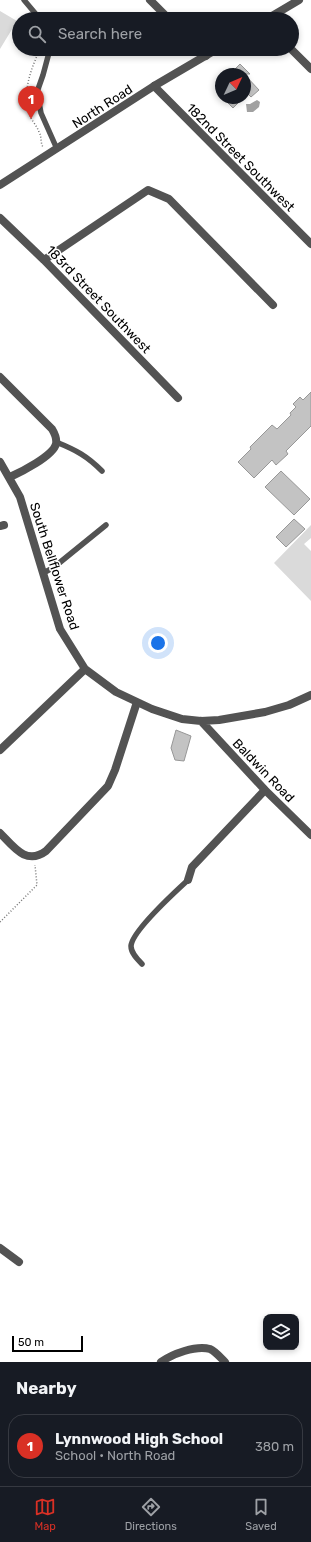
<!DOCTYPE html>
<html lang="en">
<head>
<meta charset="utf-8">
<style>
	body { margin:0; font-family:Rubik,sans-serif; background:#20242c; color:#f1f3f6 }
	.controls { position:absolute; right:12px; bottom:12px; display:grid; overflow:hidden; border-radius:8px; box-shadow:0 2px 6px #0003 }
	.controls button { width:36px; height:36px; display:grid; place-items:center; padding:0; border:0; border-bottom:1px solid #363941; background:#171b24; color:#f1f3f6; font:20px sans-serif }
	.compass { position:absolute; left:215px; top:68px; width:36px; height:36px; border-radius:50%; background:#171b24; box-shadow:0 2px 6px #0003; rotate:46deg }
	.scale { position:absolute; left:12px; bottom:10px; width:71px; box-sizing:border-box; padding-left:4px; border:2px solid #000; border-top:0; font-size:11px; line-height:14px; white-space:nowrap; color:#000; -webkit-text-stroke:3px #fff; paint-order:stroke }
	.you { position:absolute; left:158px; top:643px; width:14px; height:14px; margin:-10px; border:3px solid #fff; border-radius:50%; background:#1a73e8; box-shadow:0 0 0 6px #1a73e833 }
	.badge { display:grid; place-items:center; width:26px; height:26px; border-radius:50%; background:#d93025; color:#fff; font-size:13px; font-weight:700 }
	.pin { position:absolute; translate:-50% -33px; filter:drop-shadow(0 1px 2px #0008) }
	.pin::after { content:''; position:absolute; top:21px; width:14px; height:12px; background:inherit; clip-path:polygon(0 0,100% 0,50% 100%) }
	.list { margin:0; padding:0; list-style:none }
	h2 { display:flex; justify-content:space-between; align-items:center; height:52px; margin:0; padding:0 16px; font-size:17px }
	h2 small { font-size:13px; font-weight:400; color:#9ea1a6 }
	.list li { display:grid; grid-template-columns:26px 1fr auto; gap:12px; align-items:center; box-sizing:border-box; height:64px; margin:0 8px 8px; padding:0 8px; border:1px solid #363941; border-radius:16px }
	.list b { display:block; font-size:15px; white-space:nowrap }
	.list p { margin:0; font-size:13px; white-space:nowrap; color:#9ea1a6 }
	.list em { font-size:13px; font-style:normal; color:#9ea1a6 }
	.icon { flex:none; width:22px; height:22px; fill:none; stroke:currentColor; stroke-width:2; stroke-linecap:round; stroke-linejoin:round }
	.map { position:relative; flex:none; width:311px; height:1362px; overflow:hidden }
	.search { position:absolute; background:#171b24; box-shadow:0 2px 6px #0003; left:12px; right:12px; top:12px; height:44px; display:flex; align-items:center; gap:10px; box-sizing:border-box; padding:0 14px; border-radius:22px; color:#9ea1a6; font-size:15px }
	.sheet { height:124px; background:#171b24 }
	nav { display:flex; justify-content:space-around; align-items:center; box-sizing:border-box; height:56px; border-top:1px solid #363941; background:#171b24; font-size:11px; color:#9ea1a6 }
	nav a { display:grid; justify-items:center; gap:2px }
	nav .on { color:#d93025 }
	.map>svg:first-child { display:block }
</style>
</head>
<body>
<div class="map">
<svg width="311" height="1362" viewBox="0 0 311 1362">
	<rect width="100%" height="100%" fill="#fff"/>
	<path fill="#dadada" d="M0,11L17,21L0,49Z
		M311,525V538L304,544L311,551V601L274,563Z"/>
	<path fill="#a1a1a1" d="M257,100L260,102L259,107L253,112H247L246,104H250Z"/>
	<path fill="#c3c3c3" stroke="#979797" d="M240,64L250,74H230Z
		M245,75L259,90L251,97L245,91Z
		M223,98H243L233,108Z
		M311,392V426L286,451L288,454L276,465L272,460L254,478L238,462L251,449L250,447L272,425L277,429L291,415L290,413L296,407L293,404L300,397L303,400Z
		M281,471L310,499L294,515L265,487Z
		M294,519L305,529L286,547L276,537Z
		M176,730L191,736L184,761L175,760L171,748Z"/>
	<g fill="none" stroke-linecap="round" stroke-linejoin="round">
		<path stroke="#757575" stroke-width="1.5" stroke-dasharray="1 2" stroke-linecap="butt" d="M40,49C31,69 21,94 30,116C32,121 37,126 39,132C42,137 40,142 43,147
			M0,922L37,885L35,865"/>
		<path stroke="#535353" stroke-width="5.5" d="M24,0L40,19
			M50,49L43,75L37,92L41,113L57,149
			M56,442C76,450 87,456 102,471
			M43,573L53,568L106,525
			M142,964C137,959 131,953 131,946C132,931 176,891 188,880"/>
		<path stroke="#535353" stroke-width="8" d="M150,0L169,19
			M199,49L206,56
			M291,49L311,69
			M154,86L311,244
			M0,218L44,260L178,398
			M44,260L148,190L169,199L273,305
			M0,377L52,429C55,434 57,439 56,444C53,456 21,472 10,477
			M0,462L20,497L60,629L85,669L116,692L152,709L182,719L201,721L219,720L265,712L289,705L311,695
			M0,526L4,525
			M201,721L265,790L311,835
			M0,750L85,669
			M0,833C13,846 26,866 46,851L108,786L115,770L137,702
			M188,880L192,867L265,790
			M0,1248L19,1262
			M161,1362C172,1354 196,1345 210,1349C215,1351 221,1358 225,1362"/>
		<path stroke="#535353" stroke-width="8" d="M267,19L299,0
			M0,185L154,86L217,49"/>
	</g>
	<g text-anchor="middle" stroke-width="3" stroke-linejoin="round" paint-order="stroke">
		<g font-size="13" fill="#000" stroke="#fff">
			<text transform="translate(102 106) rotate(-33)" y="5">North Road</text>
			<text transform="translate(241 157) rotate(45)" y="5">182nd Street Southwest</text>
			<text transform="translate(99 299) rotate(46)" y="5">183rd Street Southwest</text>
			<text transform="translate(55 566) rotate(72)" y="5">South Bellflower Road</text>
			<text transform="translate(264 770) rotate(46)" y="5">Baldwin Road</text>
		</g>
	</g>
</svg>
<div class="controls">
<button><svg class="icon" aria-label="layers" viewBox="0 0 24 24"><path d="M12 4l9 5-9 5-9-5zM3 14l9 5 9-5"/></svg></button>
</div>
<svg class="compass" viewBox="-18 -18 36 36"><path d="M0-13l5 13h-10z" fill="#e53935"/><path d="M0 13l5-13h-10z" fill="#9ea1a6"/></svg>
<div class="scale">50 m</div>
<div class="you"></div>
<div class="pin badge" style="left:31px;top:119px">1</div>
<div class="search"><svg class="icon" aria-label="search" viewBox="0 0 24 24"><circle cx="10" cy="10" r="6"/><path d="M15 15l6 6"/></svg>Search here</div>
</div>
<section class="sheet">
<h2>Nearby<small></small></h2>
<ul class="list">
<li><span class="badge">1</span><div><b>Lynnwood High School</b><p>School · North Road</p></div><em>380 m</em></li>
</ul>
</section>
<nav>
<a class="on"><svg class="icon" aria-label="map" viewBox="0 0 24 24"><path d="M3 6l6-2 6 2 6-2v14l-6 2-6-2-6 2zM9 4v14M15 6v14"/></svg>Map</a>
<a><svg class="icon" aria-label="directions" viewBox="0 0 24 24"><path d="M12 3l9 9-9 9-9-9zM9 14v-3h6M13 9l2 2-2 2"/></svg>Directions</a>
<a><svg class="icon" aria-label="saved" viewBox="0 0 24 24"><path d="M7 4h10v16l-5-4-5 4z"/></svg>Saved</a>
</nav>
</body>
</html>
